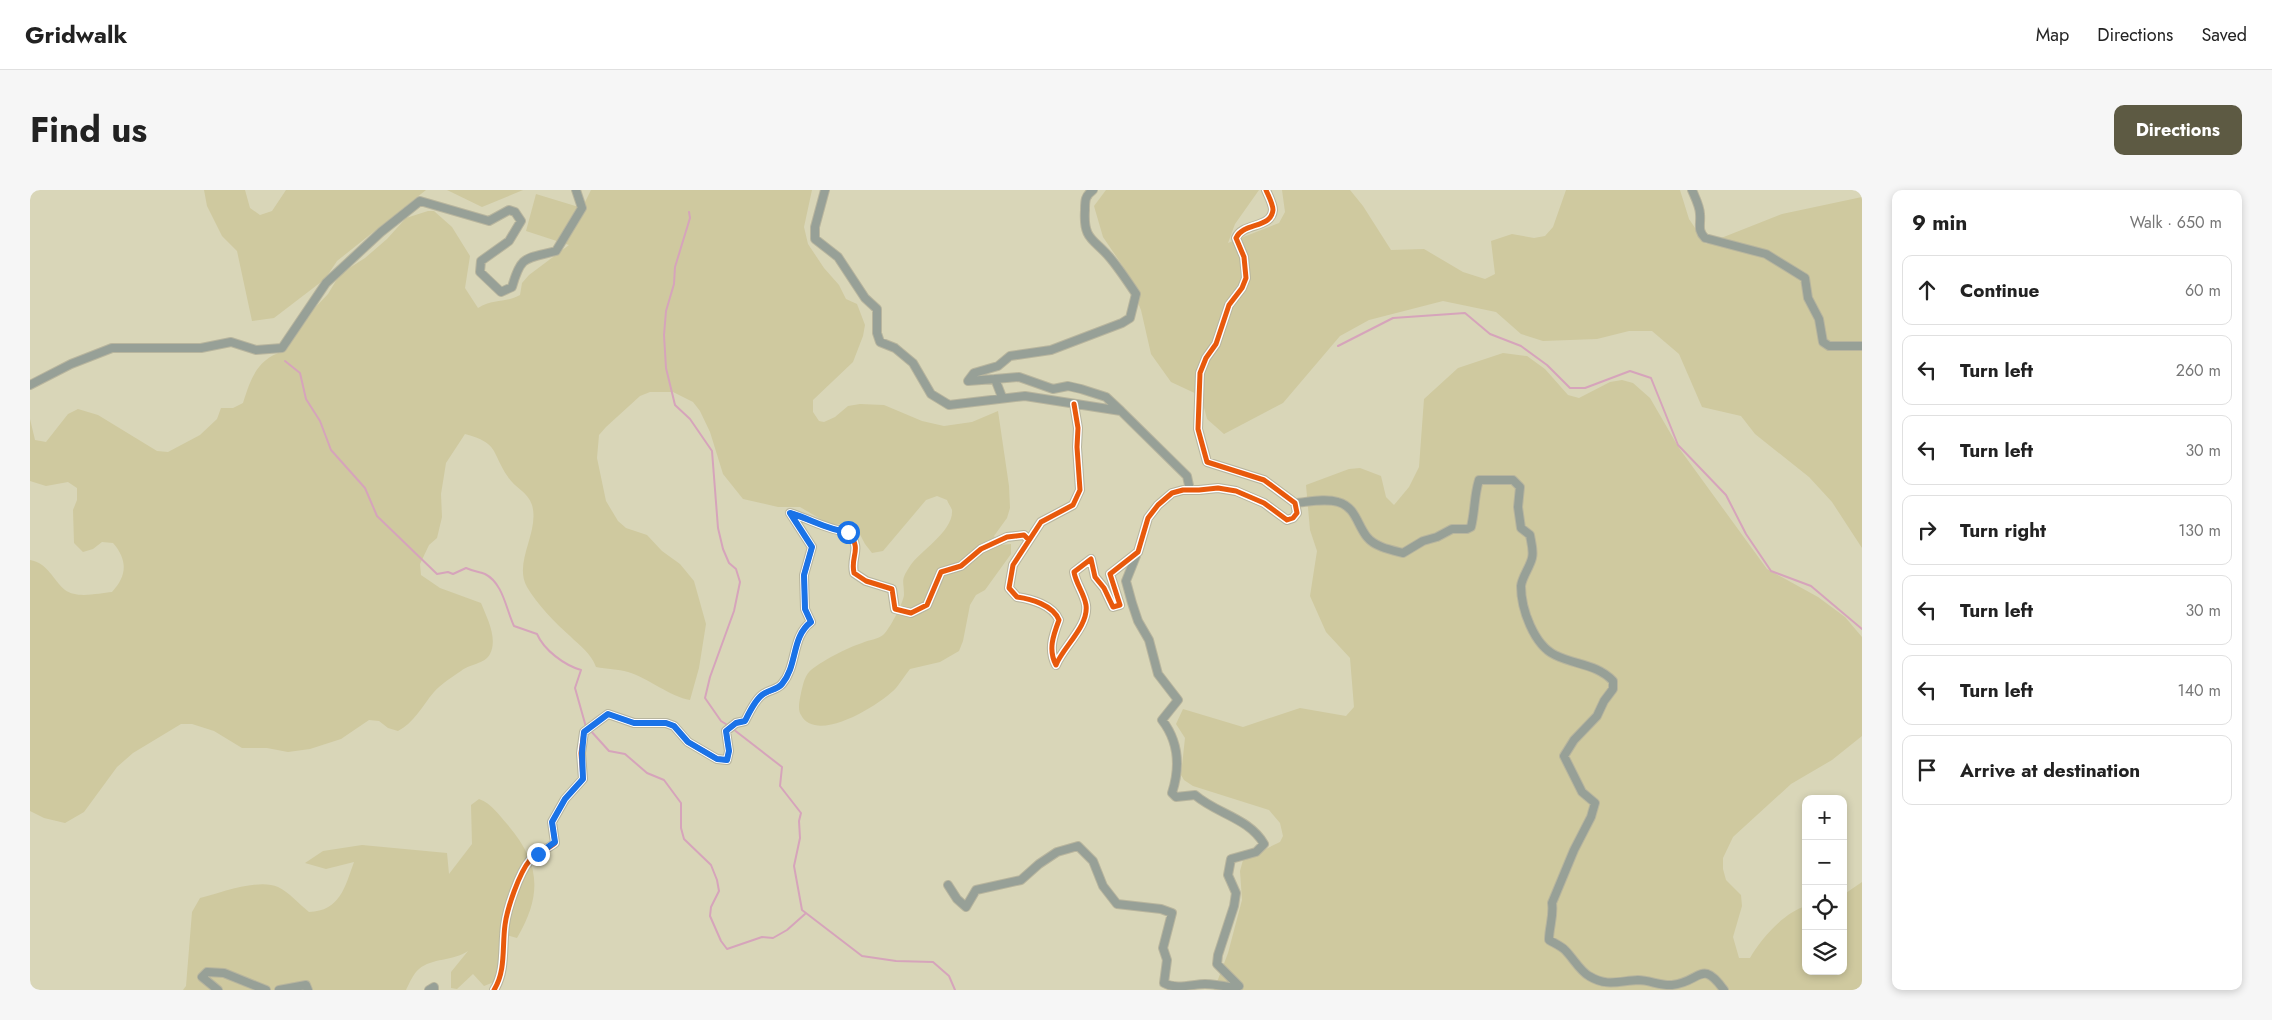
<!DOCTYPE html>
<html lang="en">
<head>
<meta charset="utf-8">
<style>
	body { margin:0; font-family:Jost,sans-serif; background:#f6f6f6; color:#222 }
	.controls { position:absolute; right:15px; bottom:15px; display:grid; overflow:hidden; border-radius:10px; box-shadow:0 2px 8px #0003 }
	.controls button { width:45px; height:45px; display:grid; place-items:center; padding:0; border:0; border-bottom:1px solid #e0e0e0; background:#fff; color:#222; font:25px sans-serif }
	.stop { position:absolute; width:15px; height:15px; margin:-11px; border:4px solid #1a73e8; border-radius:50%; background:#fff }
	.stop.end { background:#1a73e8; border-color:#fff; box-shadow:0 1px 5px #0008 }
	.list { margin:0; padding:0; list-style:none }
	h2 { display:flex; justify-content:space-between; align-items:center; height:65px; margin:0; padding:0 20px; font-size:21px }
	h2 small { font-size:16px; font-weight:400; color:#767676 }
	.list li { display:grid; grid-template-columns:32px 1fr auto; gap:15px; align-items:center; box-sizing:border-box; height:70px; margin:0 10px 10px; padding:0 10px; border:1px solid #e0e0e0; border-radius:10px }
	.list b { display:block; font-size:19px; white-space:nowrap }
	.list em { font-size:16px; font-style:normal; color:#767676 }
	.icon { flex:none; width:28px; height:28px; fill:none; stroke:currentColor; stroke-width:2; stroke-linecap:round; stroke-linejoin:round }
	.map { position:relative; flex:none; width:1832px; height:800px; overflow:hidden; border-radius:10px }
	header { display:flex; align-items:center; gap:30px; box-sizing:border-box; height:70px; padding:0 25px; background:#fff; border-bottom:1px solid #e0e0e0 }
	header strong { font-size:24px }
	nav { display:flex; gap:28px; margin-inline-start:auto; font-size:18px }
	.intro { display:flex; align-items:center; justify-content:space-between; box-sizing:border-box; height:120px; padding:0 30px }
	h1 { margin:0; font-size:35px }
	.button { padding:12px 22px; border-radius:10px; background:#5d5a43; color:#fff; font-size:18px; font-weight:700 }
	main { display:flex; gap:30px; padding:0 30px }
	aside { flex:1; background:#fff; border-radius:10px; box-shadow:0 2px 8px #0003 }
	.map>svg:first-child { display:block }
</style>
</head>
<body>
<header>
<strong>Gridwalk</strong>
<nav><a>Map</a><a>Directions</a><a>Saved</a></nav>
</header>
<div class="intro"><h1>Find us</h1><a class="button">Directions</a></div>
<main>
<div class="map">
<svg width="1832" height="800" viewBox="0 0 1832 800">
	<rect width="100%" height="100%" fill="#d9d6b8"/>
	<path fill="#cfc99f" d="M174,0H215L220,18L230,25L242,21L256,0H396L307,71L295,89L244,128L222,131L207,61L192,46L177,16Z
		M417,0H493L452,17Z
		M561,0H782L774,37L778,54L794,78L809,95L816,109L827,114L835,135L833,146L823,172L783,210V222L789,231L794,232L805,227L818,216L830,214L854,215L892,231L914,236L942,232L968,221L979,296L980,318L977,328L964,346L970,355L981,354V364L955,400L946,405L940,415L933,451L929,461L910,472L880,479C875,485 871,492 866,498C851,514 787,555 771,525C767,519 770,509 771,503C773,495 774,488 779,482C789,472 819,457 832,453C838,450 849,449 853,445C860,439 873,413 874,405C874,390 870,391 880,376C890,361 924,341 922,320C921,317 918,313 917,310L907,306L896,310L853,361L842,363L835,354L825,335L799,334L770,317H748L713,309L693,284L680,242L670,221L663,212L643,202H620L610,206L576,237L569,245L567,268L576,311L588,331L596,338L617,345L632,361L650,374L664,391L676,434L669,478L660,510C641,507 618,488 598,482C588,479 577,479 566,477C561,463 550,456 540,446C525,433 507,414 497,397C483,372 510,342 502,315C498,302 485,298 478,287C460,260 470,254 435,244L416,273L411,304L412,327L407,348L399,355L390,374L391,385L410,398L451,413C457,428 468,448 460,464C455,474 439,474 431,481C422,487 411,494 404,502C392,516 384,533 368,541L358,538L349,531L339,530L311,549L280,559L258,562L237,558H212L184,541L162,534H151L103,563L87,577L54,622L35,633L14,628L0,621V370C18,373 23,390 35,400C47,409 69,403 82,402C97,386 98,370 83,353L72,352L63,359L53,362L44,353L43,320L47,310V298L38,292L16,296L0,291V229L5,250L16,252L38,224L48,219L68,225L127,261L138,262L170,245L187,229L191,218H203L213,213C221,188 227,169 254,161L278,125L298,104L310,84L335,68L357,49L376,28L398,21H404L422,37L440,66L435,98L448,118C464,108 476,113 490,105L492,93L499,85L539,55L496,41L506,4L552,18Z
		M1076,0H1229L1205,34L1198,53L1249,33L1255,22L1252,0H1320L1333,16L1361,60L1394,59L1433,82L1455,89L1465,84L1461,51L1482,44L1504,48L1515,46L1523,37L1536,0H1650L1659,29L1676,54L1752,24L1832,7V358L1802,312L1779,287L1725,244L1711,226L1672,217L1649,164L1622,141H1599L1567,149L1513,151L1491,144L1466,122L1413,111L1339,130L1310,146L1253,213L1194,244L1177,229L1171,206L1141,192L1121,164L1111,120L1092,75L1073,47L1064,16Z
		M1473,163L1497,166L1515,179L1538,205L1549,208L1580,192L1592,190L1603,193L1620,208L1649,258L1737,379L1788,407L1815,427L1832,447V546L1802,570L1761,594L1703,647L1693,668V679L1696,690L1711,705L1712,716L1703,747L1709,768H1720C1731,749 1753,723 1776,716V781H1813V705L1832,692V800H1184L1198,763L1212,710L1210,681L1213,670L1250,652L1253,646L1250,633L1239,620L1163,596L1154,590L1151,585L1155,548L1146,534L1153,519L1213,537L1270,518L1316,526L1324,517L1320,468L1296,442L1280,406L1287,361L1280,340L1276,295L1319,279L1330,278L1351,286L1356,307L1364,315L1379,297L1389,277L1394,209L1428,178Z
		M449,609C462,614 468,624 477,634C510,672 513,704 487,748L469,743L471,759L464,792L454,796L443,784L427,799L421,798V782L438,761C423,771 402,768 389,779C383,784 379,794 376,800H153L156,796L162,722L170,708C190,703 229,688 248,697C259,702 269,714 279,722C310,721 315,697 324,672L296,679L275,673L293,661L332,655L417,663L419,684L442,654L441,615Z"/>
	<g fill="none" stroke-linecap="round" stroke-linejoin="round">
		<path stroke="#d6a4bb" stroke-width="2" d="M659,22L660,28L645,77L644,94L636,121L634,145L636,178L645,215L660,229L682,261L688,338L693,359L699,373L706,379L710,392L704,421L680,487L675,508L691,531L699,536
			M1308,156L1363,128L1435,123L1460,144L1491,156L1517,175L1540,198H1555L1600,181L1621,188L1648,255L1696,305L1716,344L1741,381L1781,396L1832,439
			M255,171L270,183L276,209L290,231L301,260L335,298L347,326L407,384L418,382L423,384L436,378C443,381 449,382 455,384C473,393 476,419 484,436L507,444C514,460 534,475 551,480L545,498L556,537
			M703,539L752,577L750,596L771,623L769,631L770,648L764,676L772,720L832,766L866,771L903,772L919,786L925,800
			M560,540L579,561L595,564L617,583L634,590L651,613V638L654,649L681,675L687,690L689,701L681,717L680,726L691,751L697,759L732,747L743,748L757,740L775,724"/>
		<defs>
			<path id="street" d="M795,0L785,37V49L808,67L835,108L847,119V143L850,152L865,158L883,173L901,204L919,215L995,206L1091,221L1157,286L1160,300
				M1662,0C1665,7 1670,17 1670,24C1671,35 1667,40 1675,48L1736,64L1775,88L1778,108L1789,129L1793,152L1799,156H1832
				M965,189L989,187L1023,199L1038,196L1051,199L1076,207L1091,221
				M0,195L41,174L82,158H171L201,152L226,160L252,158L296,93L351,42L390,11L459,31L479,20L485,22L491,31L479,51L451,71L450,82L471,102L482,97C491,65 495,69 526,61L552,18L546,0
				M972,207L965,189L938,191L944,183L968,176L980,166L1021,160L1092,133L1100,128L1106,104C1098,92 1090,80 1081,69C1064,48 1053,51 1055,20C1055,10 1055,6 1063,0
				M1044,214L1048,238L1047,257L1050,300L1043,315L1011,332L983,375L979,398L987,407C1001,409 1023,415 1029,430C1023,446 1018,460 1026,475C1033,457 1059,436 1056,415C1054,403 1046,394 1044,382L1061,369L1065,387L1074,398L1083,417L1090,415L1080,384L1108,362L1118,328L1128,315L1142,303L1153,300H1169L1188,298L1206,301L1234,313L1257,330L1263,328L1267,323L1265,313L1234,290L1177,272L1168,239L1170,183L1176,168L1186,154L1199,115L1212,98L1216,88L1214,67L1206,48C1213,32 1241,39 1243,20C1243,14 1238,5 1236,0
				M1265,313C1278,312 1295,308 1308,312C1326,317 1327,335 1337,347C1345,357 1361,360 1373,363L1393,351L1407,347L1422,339H1437L1441,337C1445,321 1444,306 1449,290H1483L1490,297L1488,317L1491,338L1500,345C1501,352 1504,361 1502,368C1500,377 1492,387 1491,396C1491,419 1504,455 1525,465C1545,475 1567,474 1583,491V499L1574,511L1567,526L1544,550L1534,566L1552,602L1565,613L1561,627L1544,660L1522,713C1524,726 1519,737 1519,750C1524,753 1531,756 1535,760C1543,768 1550,781 1559,786C1577,797 1589,791 1608,790C1619,790 1631,796 1642,795C1671,792 1671,768 1694,800
				M918,695L927,709L936,717L946,700L991,690L1009,674L1027,662L1048,656L1063,671L1073,696L1087,714L1131,719L1142,723L1133,758L1137,770L1134,793C1146,800 1163,794 1175,794C1185,794 1194,796 1204,798L1209,796L1187,774L1188,765L1204,716L1206,703L1198,685L1201,669L1226,662L1234,654C1219,628 1187,624 1165,605L1146,607L1142,603C1150,578 1149,552 1132,530L1148,510L1128,484L1119,450L1108,431L1102,413L1096,391L1106,366
				M188,800L172,787L177,782L194,783L236,800
				M249,800L276,795L278,800
				M399,800L404,797V800
				M464,800C476,781 472,757 475,735C477,719 489,683 500,670C506,663 518,659 525,653L522,632L535,609L553,589L551,563L554,542L578,524L604,533H636L644,536L658,552L687,569L697,570L699,561L696,541L706,533L715,531C719,523 725,510 732,505C738,500 747,500 752,494C768,475 761,447 781,432L775,419L774,385L782,357L760,323C780,329 797,340 818,342C833,360 820,365 824,383L836,391L862,399L865,419L881,423L897,415L911,382L931,376L951,359L977,347L994,345L999,350"/>
		</defs>
		<use href="#street" stroke="#b8b59e" stroke-width="10"/>
		<use href="#street" stroke="#97a097" stroke-width="8"/>
		<defs>
			<path id="cycleway" d="M1044,214L1048,238L1047,257L1050,300L1043,315L1011,332L983,375L979,398L987,407C1001,409 1023,415 1029,430C1023,446 1018,460 1026,475C1033,457 1059,436 1056,415C1054,403 1046,394 1044,382L1061,369L1065,387L1074,398L1083,417L1090,415L1080,384L1108,362L1118,328L1128,315L1142,303L1153,300H1169L1188,298L1206,301L1234,313L1257,330L1263,328L1267,323L1265,313L1234,290L1177,272L1168,239L1170,183L1176,168L1186,154L1199,115L1212,98L1216,88L1214,67L1206,48C1213,32 1241,39 1243,20C1243,14 1238,5 1236,0
				M464,800C476,781 472,757 475,735C477,719 489,683 500,670C506,663 518,659 525,653L522,632L535,609L553,589L551,563L554,542L578,524L604,533H636L644,536L658,552L687,569L697,570L699,561L696,541L706,533L715,531C719,523 725,510 732,505C738,500 747,500 752,494C768,475 761,447 781,432L775,419L774,385L782,357L760,323C780,329 797,340 818,342C833,360 820,365 824,383L836,391L862,399L865,419L881,423L897,415L911,382L931,376L951,359L977,347L994,345L999,350"/>
		</defs>
		<use href="#cycleway" stroke="#fff" stroke-width="8"/>
		<use href="#cycleway" stroke="#e8590c" stroke-width="5"/>
	</g>
	<g fill="none" stroke-linecap="round" stroke-linejoin="round">
		<path stroke="#1a73e8" stroke-width="6" d="M508,664L525,652L522,632L535,609L553,589L552,563L554,542L578,524L604,533H636L644,536L658,552L687,569L697,570L699,561L696,541L706,533L715,531C719,523 725,510 732,505C738,500 747,500 752,494C768,475 761,447 781,432L775,419L774,385L782,357L760,323C781,329 797,340 818,342"/>
	</g>
</svg>
<div class="controls">
<button>+</button>
<button>−</button>
<button><svg class="icon" aria-label="locate" viewBox="0 0 24 24"><circle cx="12" cy="12" r="6"/><path d="M12 2v4M12 18v4M2 12h4M18 12h4"/></svg></button>
<button><svg class="icon" aria-label="layers" viewBox="0 0 24 24"><path d="M12 4l9 5-9 5-9-5zM3 14l9 5 9-5"/></svg></button>
</div>
<div class="stop" style="left:818px;top:342px"></div>
<div class="stop end" style="left:508px;top:664px"></div>
</div>
<aside>
<h2>9 min<small>Walk · 650 m</small></h2>
<ul class="list">
<li><svg class="icon" aria-label="ahead" viewBox="0 0 24 24"><path d="M12 20V5M6 11l6-6 6 6"/></svg><div><b>Continue</b></div><em>60 m</em></li>
<li><svg class="icon" aria-label="left" viewBox="0 0 24 24"><path d="M17 20v-9H6M10 6l-5 5 5 5"/></svg><div><b>Turn left</b></div><em>260 m</em></li>
<li><svg class="icon" aria-label="left" viewBox="0 0 24 24"><path d="M17 20v-9H6M10 6l-5 5 5 5"/></svg><div><b>Turn left</b></div><em>30 m</em></li>
<li><svg class="icon" aria-label="right" viewBox="0 0 24 24"><path d="M7 20v-9h11M14 6l5 5-5 5"/></svg><div><b>Turn right</b></div><em>130 m</em></li>
<li><svg class="icon" aria-label="left" viewBox="0 0 24 24"><path d="M17 20v-9H6M10 6l-5 5 5 5"/></svg><div><b>Turn left</b></div><em>30 m</em></li>
<li><svg class="icon" aria-label="left" viewBox="0 0 24 24"><path d="M17 20v-9H6M10 6l-5 5 5 5"/></svg><div><b>Turn left</b></div><em>140 m</em></li>
<li><svg class="icon" aria-label="arrive" viewBox="0 0 24 24"><path d="M6 21V4h12l-3 4 3 4H6"/></svg><div><b>Arrive at destination</b></div></li>
</ul>
</aside>
</main>
</body>
</html>
